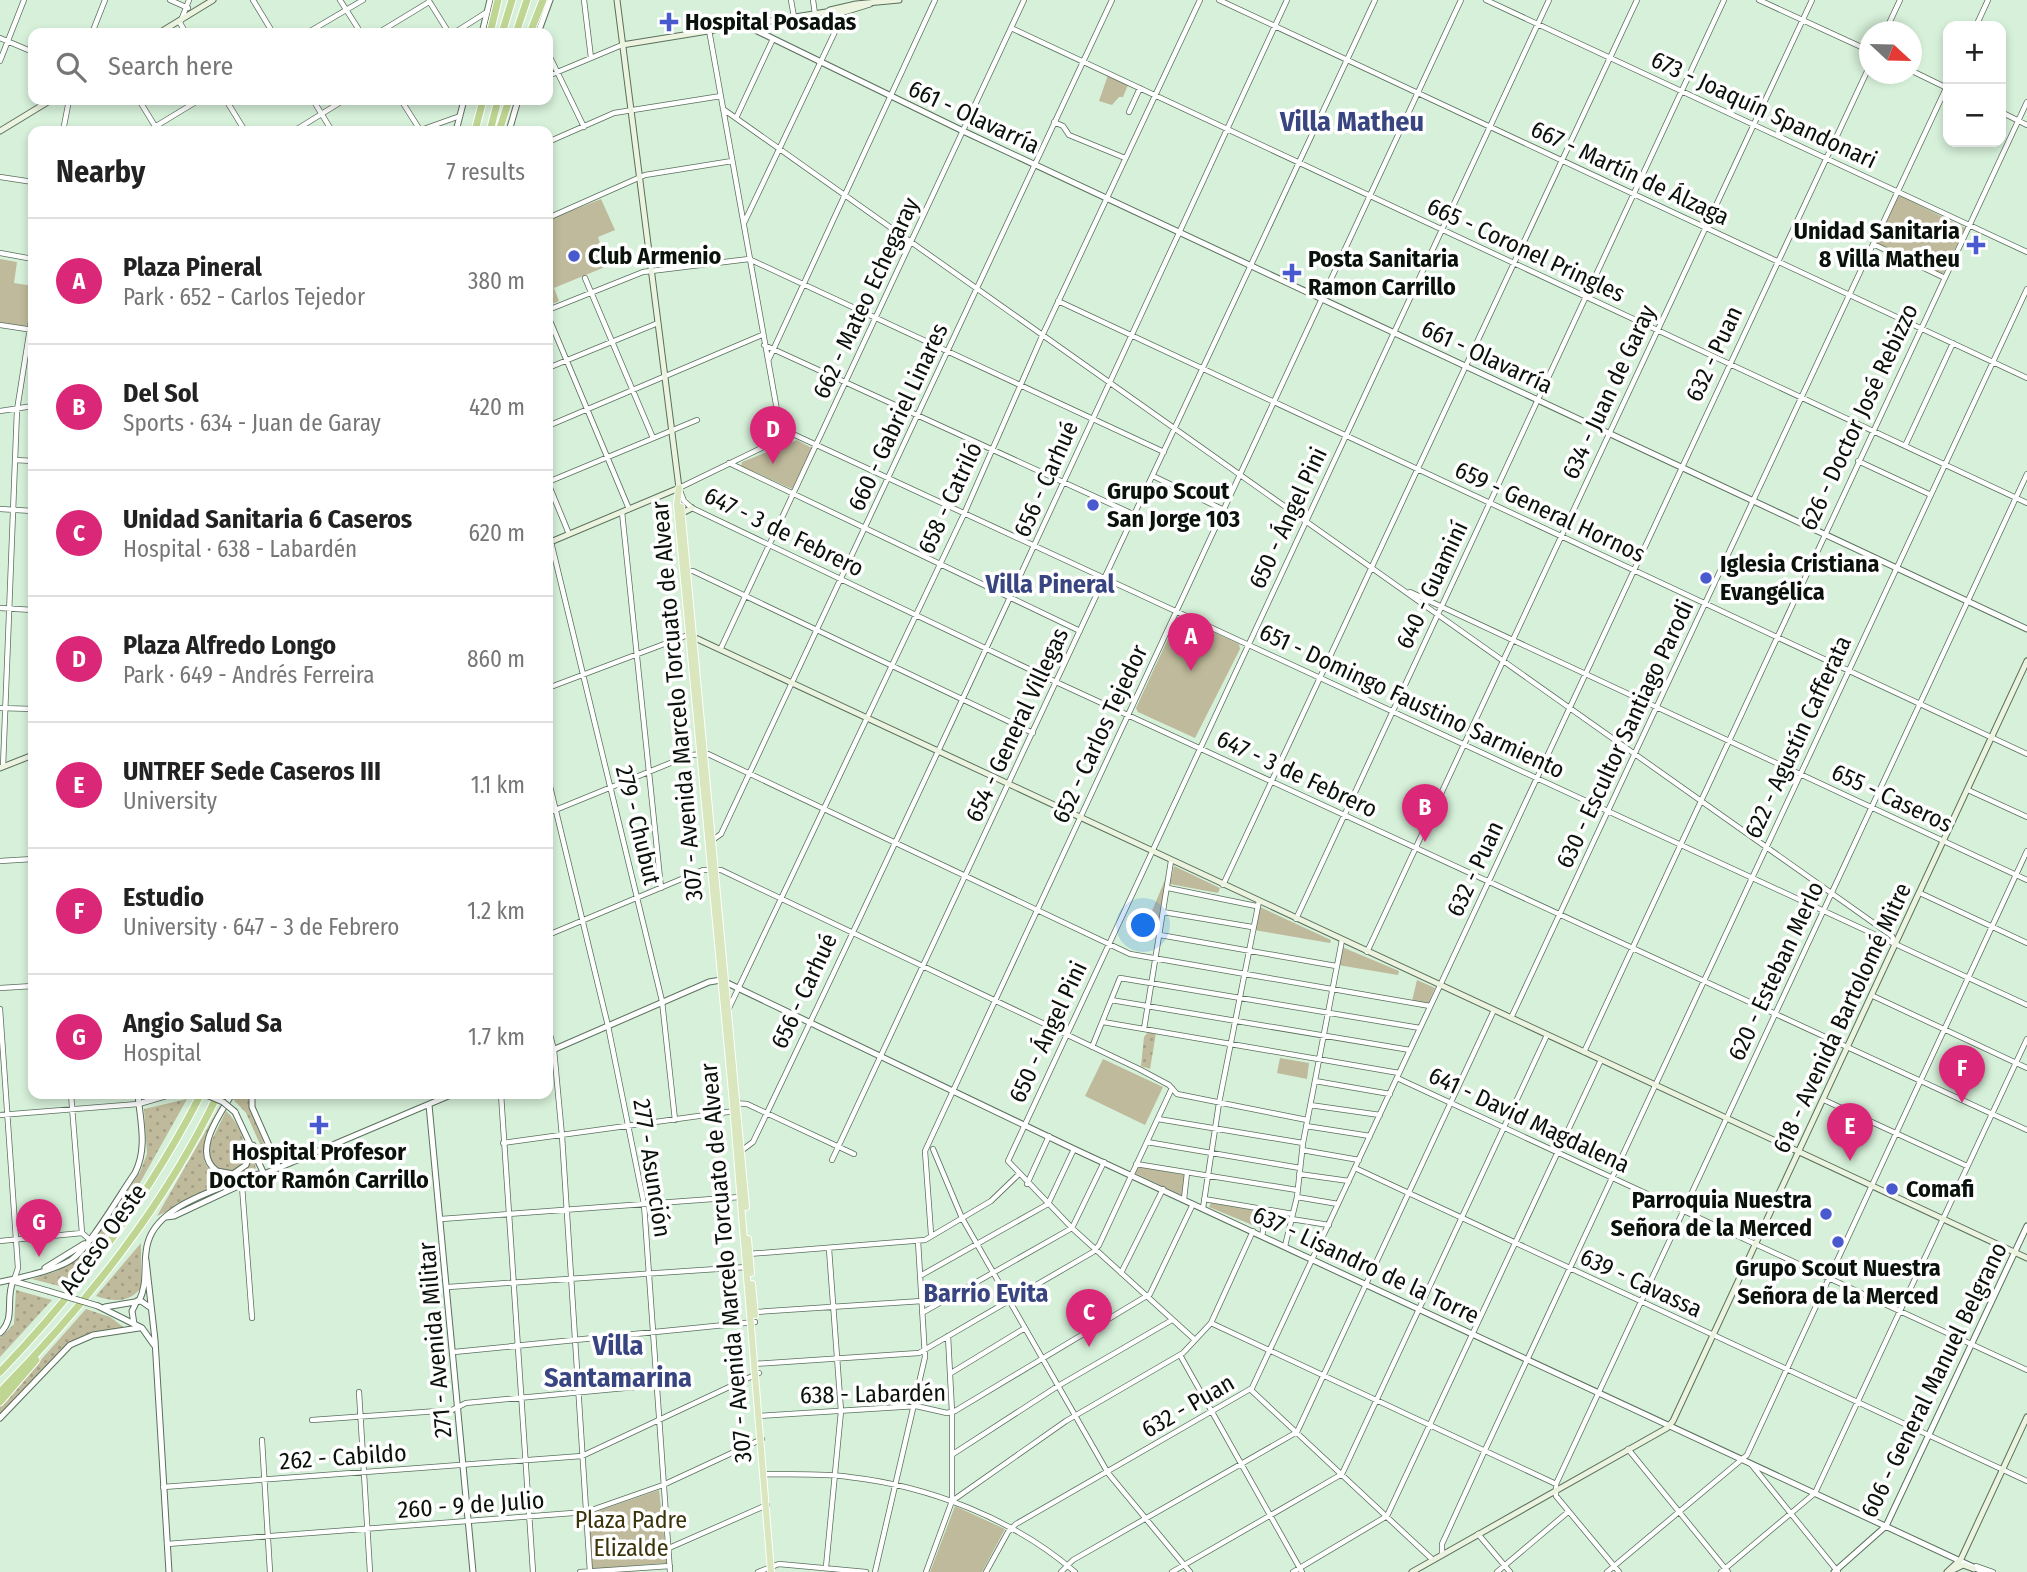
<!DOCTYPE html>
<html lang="en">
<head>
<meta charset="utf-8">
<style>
	body { margin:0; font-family:"Fira Sans Condensed",sans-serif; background:#f6f6f6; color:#222 }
	.controls { position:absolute; right:21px; top:21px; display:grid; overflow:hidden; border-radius:14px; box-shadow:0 4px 10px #0003 }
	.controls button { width:63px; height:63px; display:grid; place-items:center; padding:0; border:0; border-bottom:2px solid #e0e0e0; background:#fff; color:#222; font:35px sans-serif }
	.compass { position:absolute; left:1859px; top:21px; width:63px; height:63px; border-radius:50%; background:#fff; box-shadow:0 4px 10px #0003; rotate:112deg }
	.you { position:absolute; left:1144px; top:926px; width:24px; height:24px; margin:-18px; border:5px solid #fff; border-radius:50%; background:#1a73e8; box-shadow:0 0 0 10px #1a73e833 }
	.badge { display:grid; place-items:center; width:46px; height:46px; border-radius:50%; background:#db2777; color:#fff; font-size:23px; font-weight:700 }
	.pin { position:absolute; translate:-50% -58px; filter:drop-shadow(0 2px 4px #0008) }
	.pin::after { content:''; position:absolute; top:37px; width:24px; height:21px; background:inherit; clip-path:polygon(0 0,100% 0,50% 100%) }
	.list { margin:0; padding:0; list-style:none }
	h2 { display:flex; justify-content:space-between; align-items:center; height:91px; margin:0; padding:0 28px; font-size:30px }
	h2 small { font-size:23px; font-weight:400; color:#767676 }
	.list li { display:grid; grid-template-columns:46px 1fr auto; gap:21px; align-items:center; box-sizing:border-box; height:126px; padding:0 28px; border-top:2px solid #e0e0e0 }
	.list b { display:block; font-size:26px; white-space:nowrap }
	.list p { margin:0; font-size:23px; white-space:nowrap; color:#767676 }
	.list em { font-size:23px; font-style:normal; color:#767676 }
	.icon { flex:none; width:38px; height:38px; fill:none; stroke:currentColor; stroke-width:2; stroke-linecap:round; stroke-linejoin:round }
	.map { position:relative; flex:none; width:2027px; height:1572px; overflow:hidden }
	.search { position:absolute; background:#fff; box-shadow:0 4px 10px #0003; left:28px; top:28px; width:525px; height:77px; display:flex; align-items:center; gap:18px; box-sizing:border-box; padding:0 24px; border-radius:14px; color:#767676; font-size:26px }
	.panel { position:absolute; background:#fff; box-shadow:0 4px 10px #0003; left:28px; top:126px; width:525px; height:973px; border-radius:14px }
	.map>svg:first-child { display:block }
</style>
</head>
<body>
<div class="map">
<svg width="2027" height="1572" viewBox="0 0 2027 1572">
	<defs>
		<pattern id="grass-dots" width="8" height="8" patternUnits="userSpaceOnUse" patternTransform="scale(1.75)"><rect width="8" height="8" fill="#bfba9b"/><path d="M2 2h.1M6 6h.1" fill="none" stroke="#a39f84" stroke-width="1.8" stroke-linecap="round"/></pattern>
	</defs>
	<rect width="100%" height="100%" fill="#d6f0d9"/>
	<path fill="url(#grass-dots)" d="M1148,1032L1156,1033L1150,1069L1141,1066L1144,1037Z
		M235,1094H250L249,1107L271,1161L269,1164L246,1113L232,1098Z
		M187,1099L132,1197L67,1288L32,1279L57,1271L85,1253L140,1172L147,1154L144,1109Z
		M220,1106L223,1108C217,1120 206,1135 204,1148C198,1179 240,1187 252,1155L256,1168L157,1216Z
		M226,1111C250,1132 258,1191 211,1165L208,1148Z
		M141,1243V1288C129,1303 113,1302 96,1296Z
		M16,1290L52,1300L0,1357V1338L14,1324Z
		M86,1309L110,1317L126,1329L86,1335L71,1342L0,1414V1406Z"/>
	<path fill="#bfba9b" d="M1108,75L1128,85L1123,97H1119L1112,105L1099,101Z
		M1901,196L1965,228L1943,274L1876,243L1897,197Z
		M601,199L615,230L598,237L600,243L596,245L605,267L554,288L559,301L548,306V220Z
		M0,259L17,262L14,283L33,286L28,324L24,328L0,323Z
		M797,440L812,448L792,489L741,466L742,462Z
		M1181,617L1239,644L1240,649L1195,738L1138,712L1136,708L1177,619Z
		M1174,866L1220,888L1218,893L1170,884Z
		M1168,873L1156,934L1143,932Z
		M1260,907L1331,940L1330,943L1254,930Z
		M1342,947L1399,971L1398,975L1338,965Z
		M1417,980L1435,988L1428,1004L1412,1001Z
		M1280,1058L1309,1063L1307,1079L1277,1073Z
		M1103,1059L1163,1087L1145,1125L1085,1096Z
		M1138,1166L1185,1175L1183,1196L1135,1173Z
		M1211,1203L1265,1211L1262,1229L1209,1207Z
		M659,1490L667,1563L592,1569L589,1514Z
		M955,1506L1005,1529L982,1572H930Z"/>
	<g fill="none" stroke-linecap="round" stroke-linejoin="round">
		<defs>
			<path id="minor" d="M170,0L188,8
				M253,0L273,33
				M340,0L361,33
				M584,0L591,58
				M791,0L794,17
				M813,0L815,14
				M1219,0L2027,378
				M1486,0L2027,252
				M1759,0L1870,51
				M429,1L449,33
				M1976,26L1988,0
				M1011,28L2027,503
				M709,30L782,438
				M1885,32L1900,0
				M92,33L105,0
				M186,33L180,23L189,0
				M307,33L363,0
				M378,33L429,2
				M454,33L487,12
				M0,38L33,52
				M548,53L584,127
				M0,61L24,0
				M1912,71L1947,88
				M548,76L622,45
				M139,100L158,131
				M226,100L245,131
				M313,100L332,131
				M401,100L420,130
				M723,109L1892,936L1895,944
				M1129,112L1140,88
				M2001,112L2027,125
				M736,118L772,41
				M1054,122L1063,126L1069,135L1125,158
				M63,131L69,100
				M148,131L199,100
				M294,131L344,100
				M418,131L460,116
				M548,142L614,113L721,96
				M0,177L33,182
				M548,218L645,175L732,161
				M744,223L842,17L841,12
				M1873,244L1945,278
				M0,253L33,259
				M585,278L653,438
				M1058,301L2027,754
				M548,310L643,272L749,259L1164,452
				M548,316L629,509
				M0,325L33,330
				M764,345L1135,515
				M768,361L935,0
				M548,368L658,323
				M0,411L33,406
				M548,426L762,335
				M1905,446L1953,343
				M15,460L33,461
				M1858,461L1931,495
				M729,463L1080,631
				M1153,476L1224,510
				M548,482L697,420
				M548,483L569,534
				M0,509L33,511
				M622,512L661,888
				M551,542L662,1001L675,1120
				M685,571H693L1033,733
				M1410,592L2027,880
				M0,608L33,610
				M721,648L1024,0
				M548,688L688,635
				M0,708L33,709
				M3,767L17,410L33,309
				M548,778L608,1026L644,1204L670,1572
				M1968,790L2027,817
				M548,813L690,755L708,754L1130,954L1430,1006
				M711,841L721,834L1112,0
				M0,861L33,859
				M1223,885L1637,0
				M1168,888L1256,906
				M1920,893L2027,943
				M1163,912L1252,927
				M1296,919L1724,0
				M548,935L703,870H721L1139,1069L1169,1085L1177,1094L1307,1120
				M1160,935L1336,966
				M1367,952L1812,0
				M0,988L33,986
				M1873,996L2027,1068
				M1111,1000L1410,1050
				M2027,1005L795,435L782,438L679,488L684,501L692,508L1056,682L2027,1130
				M729,1008L964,514L1043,334L1200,0
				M0,1009L18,1268L14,1280
				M1511,1018L1948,84
				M1103,1022L1399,1073
				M548,1027L554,1050L562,1136L590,1572
				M1144,1029L1171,861
				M1092,1047L1120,978L1420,1028
				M1584,1052L2027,102
				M1397,1078L2027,1370
				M1315,1081L1390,1094
				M71,1094L82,1233L89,1239
				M501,1094L533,1572
				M1824,1100L1967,1166
				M733,1103L747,1104L854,1154
				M1310,1105L1380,1115
				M0,1115L138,1104
				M1158,1119L1303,1143
				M1306,1126L1370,1136
				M1147,1142L1300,1168
				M503,1143L735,1111
				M933,1149L962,1218L1108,1473L1190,1572
				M1302,1150L1359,1160
				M741,1151L753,1142C935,763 1110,381 1287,0
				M832,1160L1375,0
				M1136,1164L1297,1190
				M1355,1168L2027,1481
				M1299,1174L1349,1181
				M1027,1184L1049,1136
				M242,1186L252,1318
				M1297,1197L1338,1204
				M1184,1199L1187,1173
				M1204,1199L1293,1214
				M1203,1208L1219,1103L1259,901
				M441,1219L740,1197
				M1291,1219L1329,1225
				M931,1234L925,1151L1461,0
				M1262,1236L1267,1210
				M0,1241L82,1233
				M1285,1246L1297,1197L1303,1143L1342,940
				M748,1254L925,1240L991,1201L1018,1175
				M1121,1273L1163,1189
				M920,1276L1048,1204L1074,1149
				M448,1287L747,1267
				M755,1312L922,1301
				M922,1313L1072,1228L1104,1162
				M1211,1323L1556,1484
				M1195,1340L1072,1228L1008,1161L1549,0
				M454,1352L755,1322
				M1180,1355L1302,1572
				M754,1364L919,1353L1093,1252L1099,1245L1172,1088
				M951,1373L1025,1328
				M1251,1390L1433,1560
				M359,1392L370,1572
				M758,1416L916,1406L947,1413L955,1411L1150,1294L1193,1204
				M312,1420L452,1410L466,1403L657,1385
				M262,1440L270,1572
				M1628,1449L1728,1572
				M953,1454L1058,1386L1172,1320
				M1751,1464L1838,1572
				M763,1474C791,1475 821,1473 849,1477C929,1486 1014,1519 1075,1572
				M163,1487L582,1456L759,1373
				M952,1501L1066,1421L1183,1353L1211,1323L1253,1231
				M1478,1534L1510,1572
				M167,1544L586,1512L663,1485L762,1439
				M669,1548L767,1505
				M1442,1555V1544L1485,1450L2027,289
				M1976,1566L1993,1572
				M826,1567L841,1411L829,1249
				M580,1572L670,1566
				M758,1572L779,1564L866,1572
				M875,1572L925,1357L918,1241
				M926,1572L952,1501V1412L948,1336
				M986,1572L1008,1532L1016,1524L1252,1388L1870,65
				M1061,1572L1073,1560L1297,1432L1494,1010
				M1172,1572L1342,1474L1547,1035
				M1293,1572L1387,1516L1601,1060
				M1497,1572L1568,1512
				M1607,1572L1747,1455L2027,851
				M1619,1572L1556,1496V1484L2027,474
				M1721,1572L1815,1493L2027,1039"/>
			<path id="tertiary" d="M745,25L963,131L2027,629
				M482,33L490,0
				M538,33L550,0
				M456,131L464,100
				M509,131L518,100
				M548,1052L709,982L721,980L1074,1149L1984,1572
				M232,1094C220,1114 191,1153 217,1171L233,1174L246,1165L253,1145
				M252,1094V1107L279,1168
				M138,1104L172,1094
				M429,1105L473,1572
				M235,1112L264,1174
				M166,1217L174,1216L264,1174L453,1094
				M146,1260L155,1340L169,1572
				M45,1268L84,1244
				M13,1281L48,1291
				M0,1282C20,1278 54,1271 71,1260C90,1247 120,1194 135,1173C148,1147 140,1121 138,1094
				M139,1301C149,1282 142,1261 148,1242C159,1204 219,1190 251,1175L260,1174
				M98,1306L142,1328L154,1345
				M105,1307L141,1301L151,1308
				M134,1324L132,1311L137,1301
				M0,1333C16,1318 5,1300 13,1281
				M0,1418L70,1345L93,1335L139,1328
				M1834,1572L1886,1526L2027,1226"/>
			<path id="secondary" d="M830,10L856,4L899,0
				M159,33L213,0
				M622,45L826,12H844L870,4
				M0,131L51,100
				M682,513L692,508
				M548,543L679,488L617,0
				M691,636L2027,1258
				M0,768L33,755
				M1953,1570L1963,1565L1974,1569
				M1412,1572L1667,1428L1673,1421L2027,661
				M1947,1572L1961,1559L2027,1417"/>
			<path id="primary" d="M679,488L677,505L732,1093L771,1572
				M681,507L746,1207
				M748,1239L751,1273
				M752,1284L755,1315"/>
			<path id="motorway" d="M490,33L498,0
				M502,33L512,0
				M516,33L527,0
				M530,33L543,0
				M475,131L483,100
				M490,131L498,100
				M499,131L509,100
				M0,1372C80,1289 148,1197 201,1094
				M0,1392C86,1304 165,1206 218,1094
				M0,1402L36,1360"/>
		</defs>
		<use href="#minor" stroke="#5a705d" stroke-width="6"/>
		<use href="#tertiary" stroke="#5a705d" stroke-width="7"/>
		<use href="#secondary" stroke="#5a705d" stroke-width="7"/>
		<use href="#primary" stroke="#fff" stroke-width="8"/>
		<use href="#motorway" stroke="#fff" stroke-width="9"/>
		<use href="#minor" stroke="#fff" stroke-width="4.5"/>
		<use href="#tertiary" stroke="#fff" stroke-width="5"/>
		<use href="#secondary" stroke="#ecf3df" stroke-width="5"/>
		<use href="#primary" stroke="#d9e6be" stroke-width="6"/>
		<use href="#motorway" stroke="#bfd693" stroke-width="7"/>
		<defs>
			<path id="tertiary-bridge" d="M204,1094L223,1102L235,1112
				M48,1291L98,1306"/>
		</defs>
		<use href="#tertiary-bridge" stroke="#5a705d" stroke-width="7" stroke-linecap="butt"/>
		<use href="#tertiary-bridge" stroke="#fff" stroke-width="5"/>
	</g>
	<g fill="#495ace" stroke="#fff" stroke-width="2.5">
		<path d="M665.5 11.5h7v7h7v7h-7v7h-7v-7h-7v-7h7z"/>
		<path d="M1972.5 234.5h7v7h7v7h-7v7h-7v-7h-7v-7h7z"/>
		<circle cx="574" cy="256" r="7"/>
		<path d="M1288.5 262.5h7v7h7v7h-7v7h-7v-7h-7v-7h7z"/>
		<circle cx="1093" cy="505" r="7"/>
		<circle cx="1706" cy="578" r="7"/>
		<path d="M315.5 1114.5h7v7h7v7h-7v7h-7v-7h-7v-7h7z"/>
		<circle cx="1892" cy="1189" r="7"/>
		<circle cx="1826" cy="1214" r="7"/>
		<circle cx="1838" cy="1242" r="7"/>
	</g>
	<g text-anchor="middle" stroke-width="7" stroke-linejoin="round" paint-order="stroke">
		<g font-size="24" font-weight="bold" fill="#0a120b" stroke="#fff" text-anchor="start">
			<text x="685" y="30">Hospital Posadas</text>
			<text x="1960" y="239" text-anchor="end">Unidad Sanitaria<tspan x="1960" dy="28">8 Villa Matheu</tspan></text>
			<text x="588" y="264">Club Armenio</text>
			<text x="1308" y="267">Posta Sanitaria<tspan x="1308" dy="28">Ramon Carrillo</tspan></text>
			<text x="1107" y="499">Grupo Scout<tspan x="1107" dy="28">San Jorge 103</tspan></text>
			<text x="1720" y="572">Iglesia Cristiana<tspan x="1720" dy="28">Evangélica</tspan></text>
			<text x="319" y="1160" text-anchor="middle">Hospital Profesor<tspan x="319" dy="28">Doctor Ramón Carrillo</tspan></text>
			<text x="1906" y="1197">Comafi</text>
			<text x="1812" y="1208" text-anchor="end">Parroquia Nuestra<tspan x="1812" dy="28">Señora de la Merced</tspan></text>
			<text x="1838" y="1276" text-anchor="middle">Grupo Scout Nuestra<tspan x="1838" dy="28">Señora de la Merced</tspan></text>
		</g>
		<g font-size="24" fill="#0a120b" stroke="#fff">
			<text transform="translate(1764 110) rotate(25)" y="8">673 - Joaquín Spandonari</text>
			<text transform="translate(974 117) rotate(25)" y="8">661 - Olavarría</text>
			<text transform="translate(1630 173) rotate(25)" y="8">667 - Martín de Álzaga</text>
			<text transform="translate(1526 250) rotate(25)" y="8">665 - Coronel Pringles</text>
			<text transform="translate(866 298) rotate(-65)" y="8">662 - Mateo Echegaray</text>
			<text transform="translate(1714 354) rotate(-65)" y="8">632 - Puan</text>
			<text transform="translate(1487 357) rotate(25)" y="8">661 - Olavarría</text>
			<text transform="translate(1609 392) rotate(-65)" y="8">634 - Juan de Garay</text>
			<text transform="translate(898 417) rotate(-65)" y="8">660 - Gabriel Linares</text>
			<text transform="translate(1859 417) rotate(-65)" y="8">626 - Doctor José Rebizzo</text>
			<text transform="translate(1046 479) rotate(-66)" y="8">656 - Carhué</text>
			<text transform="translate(950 498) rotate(-65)" y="8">658 - Catriló</text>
			<text transform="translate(1550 512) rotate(25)" y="8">659 - General Hornos</text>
			<text transform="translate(1288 518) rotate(-65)" y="8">650 - Ángel Pini</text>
			<text transform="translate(784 532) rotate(26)" y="8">647 - 3 de Febrero</text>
			<text transform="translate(1432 585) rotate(-65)" y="8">640 - Guaminí</text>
			<text transform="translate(677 701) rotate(-95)" y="8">307 - Avenida Marcelo Torcuato de Alvear</text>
			<text transform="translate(1412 701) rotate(25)" y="8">651 - Domingo Faustino Sarmiento</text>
			<text transform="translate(1017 725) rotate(-65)" y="8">654 - General Villegas</text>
			<text transform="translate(1100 734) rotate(-65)" y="8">652 - Carlos Tejedor</text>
			<text transform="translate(1625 734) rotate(-65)" y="8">630 - Escultor Santiago Parodi</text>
			<text transform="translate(1798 737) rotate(-65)" y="8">622 - Agustín Cafferata</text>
			<text transform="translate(1297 774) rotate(25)" y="8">647 - 3 de Febrero</text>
			<text transform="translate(1892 798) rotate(25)" y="8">655 - Caseros</text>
			<text transform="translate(638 825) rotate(76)" y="8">279 - Chubut</text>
			<text transform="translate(1475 869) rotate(-65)" y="8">632 - Puan</text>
			<text transform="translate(1776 971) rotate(-65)" y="8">620 - Esteban Merlo</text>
			<text transform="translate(804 991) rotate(-65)" y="8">656 - Carhué</text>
			<text transform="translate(1842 1018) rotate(-65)" y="8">618 - Avenida Bartolomé Mitre</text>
			<text transform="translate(1048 1032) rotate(-65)" y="8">650 - Ángel Pini</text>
			<text transform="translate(1529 1120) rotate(25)" y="8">641 - David Magdalena</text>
			<text transform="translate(652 1168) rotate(81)" y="8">277 - Asunción</text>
			<text transform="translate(103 1239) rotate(-54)" y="8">Acceso Oeste</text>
			<text transform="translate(726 1263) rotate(-95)" y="8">307 - Avenida Marcelo Torcuato de Alvear</text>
			<text transform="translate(1366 1265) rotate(25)" y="8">637 - Lisandro de la Torre</text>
			<text transform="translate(1641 1283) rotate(25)" y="8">639 - Cavassa</text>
			<text transform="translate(435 1340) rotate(-95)" y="8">271 - Avenida Militar</text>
			<text transform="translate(1934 1380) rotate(-64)" y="8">606 - General Manuel Belgrano</text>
			<text transform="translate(873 1394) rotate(-1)" y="8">638 - Labardén</text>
			<text transform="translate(1188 1406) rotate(-30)" y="8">632 - Puan</text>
			<text transform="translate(343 1457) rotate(-4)" y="8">262 - Cabildo</text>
			<text transform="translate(471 1505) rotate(-4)" y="8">260 - 9 de Julio</text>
		</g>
		<g font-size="24" fill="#3b340a" stroke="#fff">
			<text x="631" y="1528">Plaza Padre<tspan x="631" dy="28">Elizalde</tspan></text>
		</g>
		<g font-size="26" font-weight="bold" fill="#394581" stroke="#fff">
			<text x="1050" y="593">Villa Pineral</text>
			<text x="986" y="1302">Barrio Evita</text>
		</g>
		<g font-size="28" font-weight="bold" fill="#394581" stroke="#fff">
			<text x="1352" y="131">Villa Matheu</text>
			<text x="618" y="1355">Villa<tspan x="618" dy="32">Santamarina</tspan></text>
		</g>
	</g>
</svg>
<div class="controls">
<button>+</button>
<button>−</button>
</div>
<svg class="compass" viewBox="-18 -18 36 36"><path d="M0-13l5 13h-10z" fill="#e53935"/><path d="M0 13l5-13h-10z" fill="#767676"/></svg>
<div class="you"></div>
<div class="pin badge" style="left:1191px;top:671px">A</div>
<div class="pin badge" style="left:1425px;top:842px">B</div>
<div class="pin badge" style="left:1089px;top:1347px">C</div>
<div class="pin badge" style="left:773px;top:464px">D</div>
<div class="pin badge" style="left:1850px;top:1161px">E</div>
<div class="pin badge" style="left:1962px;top:1103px">F</div>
<div class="pin badge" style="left:39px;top:1257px">G</div>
<div class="search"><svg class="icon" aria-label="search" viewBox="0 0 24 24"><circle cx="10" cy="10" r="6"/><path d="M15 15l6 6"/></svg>Search here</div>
<section class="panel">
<h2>Nearby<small>7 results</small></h2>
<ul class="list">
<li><span class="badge">A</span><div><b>Plaza Pineral</b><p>Park · 652 - Carlos Tejedor</p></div><em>380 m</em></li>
<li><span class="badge">B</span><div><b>Del Sol</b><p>Sports · 634 - Juan de Garay</p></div><em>420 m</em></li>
<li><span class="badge">C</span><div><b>Unidad Sanitaria 6 Caseros</b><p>Hospital · 638 - Labardén</p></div><em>620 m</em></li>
<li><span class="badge">D</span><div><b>Plaza Alfredo Longo</b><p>Park · 649 - Andrés Ferreira</p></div><em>860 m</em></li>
<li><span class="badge">E</span><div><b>UNTREF Sede Caseros III</b><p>University</p></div><em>1.1 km</em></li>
<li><span class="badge">F</span><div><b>Estudio</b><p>University · 647 - 3 de Febrero</p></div><em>1.2 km</em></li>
<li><span class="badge">G</span><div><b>Angio Salud Sa</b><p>Hospital</p></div><em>1.7 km</em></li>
</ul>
</section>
</div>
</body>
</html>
